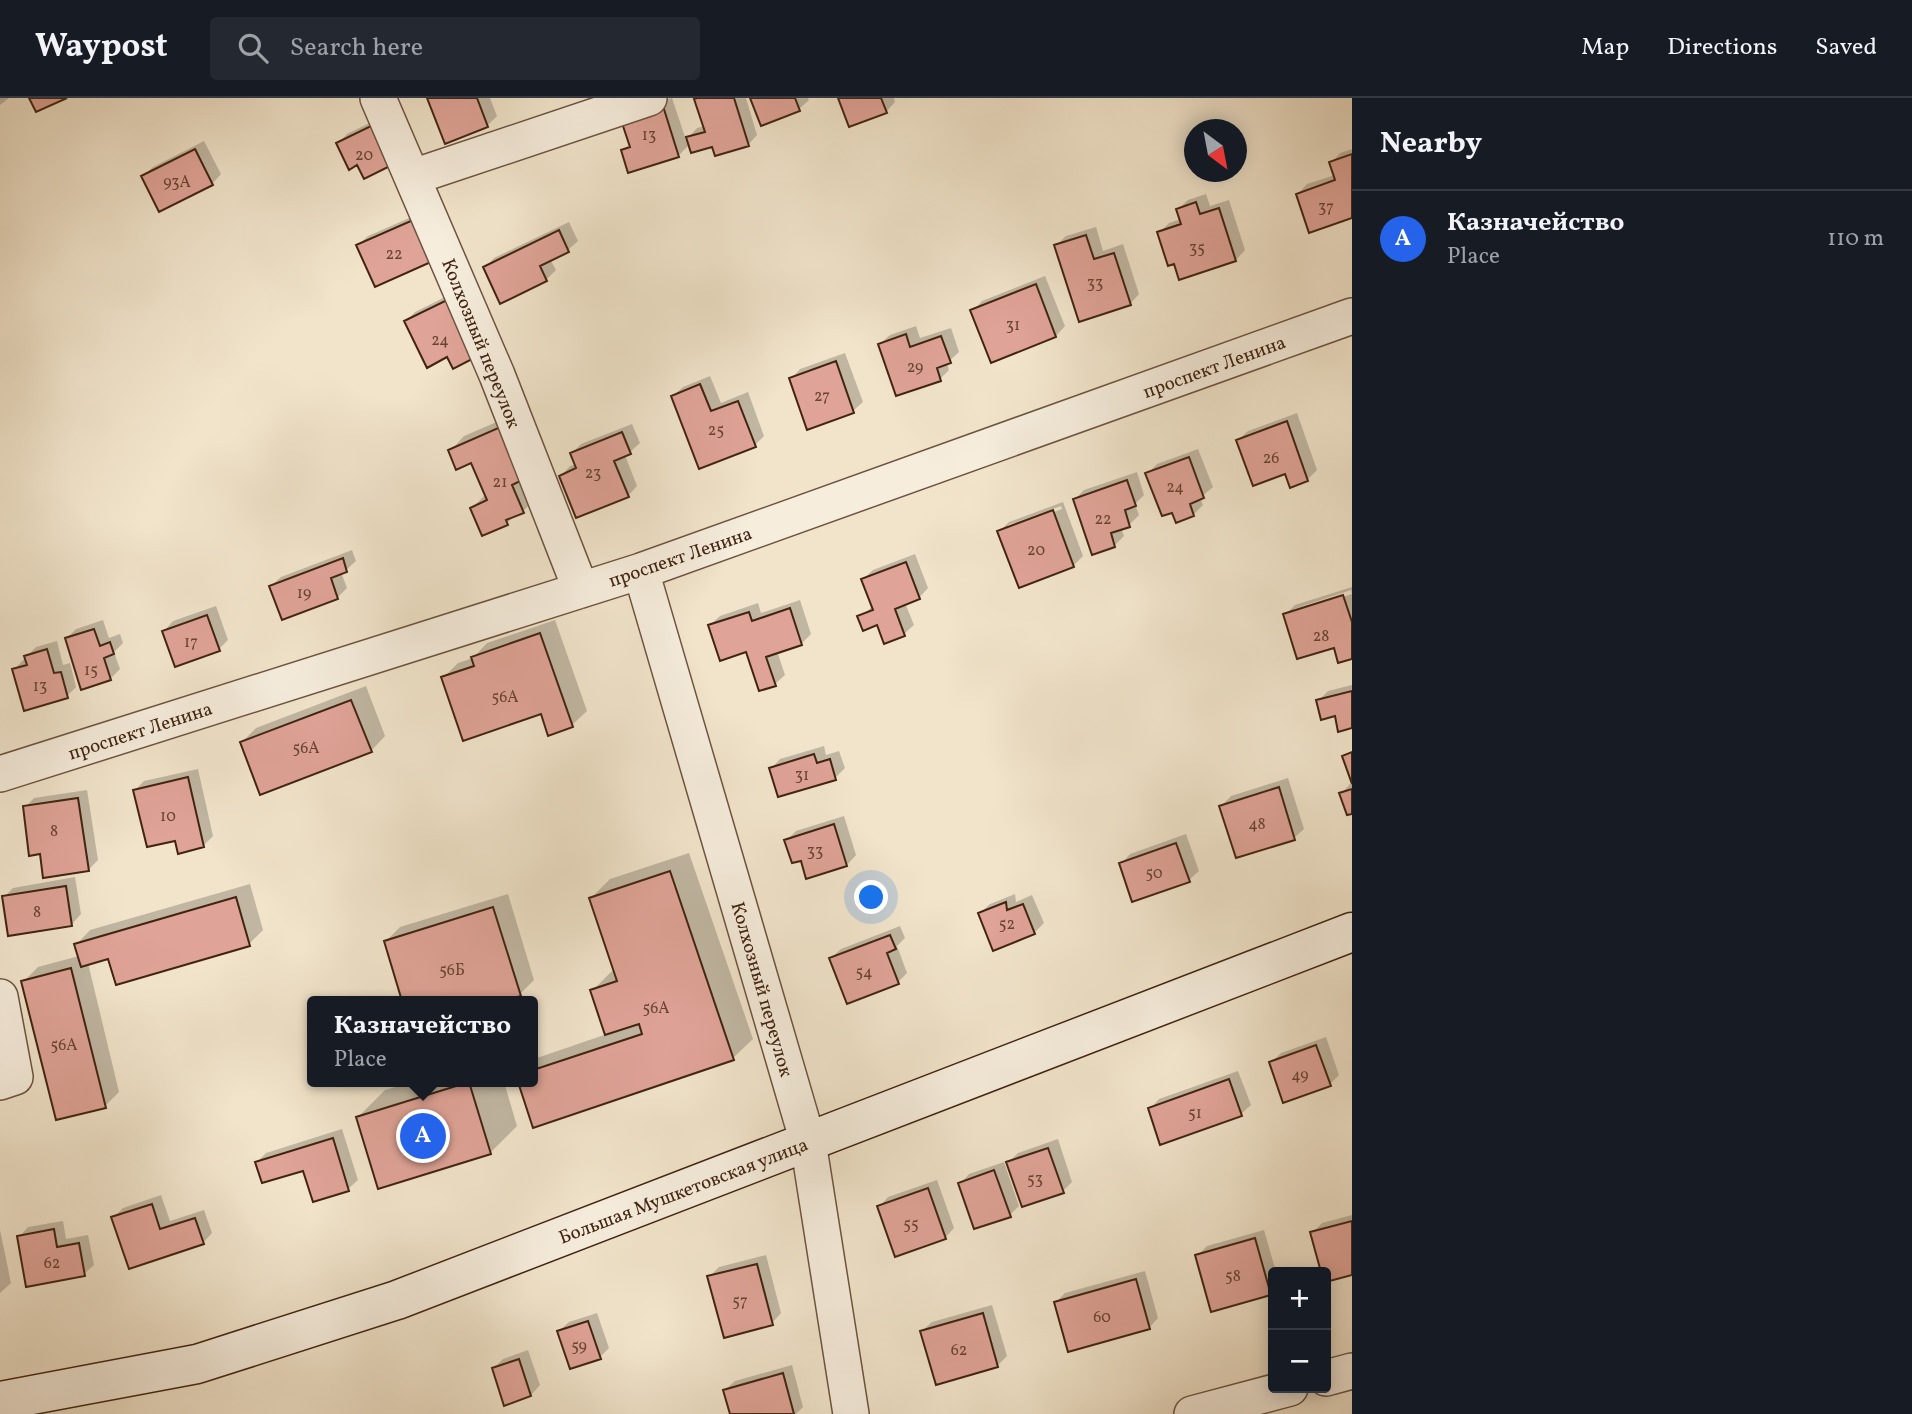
<!DOCTYPE html>
<html lang="en">
<head>
<meta charset="utf-8">
<style>
	body { margin:0; font-family:Vollkorn,serif; background:#242831; color:#f1f3f6 }
	.controls { position:absolute; right:21px; bottom:21px; display:grid; overflow:hidden; border-radius:7px; box-shadow:0 4px 18px #0003 }
	.controls button { width:63px; height:63px; display:grid; place-items:center; padding:0; border:0; border-bottom:2px solid #363941; background:#171b24; color:#f1f3f6; font:35px sans-serif }
	.compass { position:absolute; left:1184px; top:21px; width:63px; height:63px; border-radius:50%; background:#171b24; box-shadow:0 4px 18px #0003; rotate:148deg }
	.you { position:absolute; left:872px; top:800px; width:24px; height:24px; margin:-18px; border:5px solid #fff; border-radius:50%; background:#1a73e8; box-shadow:0 0 0 10px #1a73e833 }
	.badge { display:grid; place-items:center; width:46px; height:46px; border-radius:50%; background:#2563eb; color:#fff; font-size:23px; font-weight:700 }
	.pin { position:absolute; translate:-50% -50%; border:4px solid #fff; box-shadow:0 2px 7px #0006 }
	.popup { position:absolute; left:307px; top:898px; width:231px; height:91px; box-sizing:border-box; display:grid; place-content:center; border-radius:7px; background:#171b24; filter:drop-shadow(0 2px 5px #0005); font-size:23px; white-space:nowrap; color:#9ea1a6 }
	.popup b { font-size:26px; color:#f1f3f6 }
	.popup::after { content:''; position:absolute; left:50%; top:100%; margin-left:-14px; border:14px solid transparent; border-top-color:#171b24 }
	.list { margin:0; padding:0; list-style:none }
	h2 { display:flex; justify-content:space-between; align-items:center; height:91px; margin:0; padding:0 28px; font-size:30px }
	h2 small { font-size:23px; font-weight:400; color:#9ea1a6 }
	.list li { display:grid; grid-template-columns:46px 1fr auto; gap:21px; align-items:center; box-sizing:border-box; height:98px; padding:0 28px; border-top:2px solid #363941 }
	.list b { display:block; font-size:26px; white-space:nowrap }
	.list p { margin:0; font-size:23px; white-space:nowrap; color:#9ea1a6 }
	.list em { font-size:23px; font-style:normal; color:#9ea1a6 }
	.icon { flex:none; width:38px; height:38px; fill:none; stroke:currentColor; stroke-width:2; stroke-linecap:round; stroke-linejoin:round }
	.map { position:relative; flex:none; width:1352px; height:1316px; overflow:hidden }
	header { display:flex; align-items:center; gap:42px; box-sizing:border-box; height:98px; padding:0 35px; background:#171b24; border-bottom:2px solid #363941 }
	header strong { font-size:33px }
	nav { display:flex; gap:38px; margin-inline-start:auto; font-size:24px }
	.search { width:490px; height:63px; background:#242831; display:flex; align-items:center; gap:18px; box-sizing:border-box; padding:0 24px; border-radius:7px; color:#9ea1a6; font-size:26px }
	main { display:flex }
	aside { flex:1; background:#171b24 }
	.map>svg:first-child { display:block }
</style>
</head>
<body>
<header>
<strong>Waypost</strong>
<div class="search"><svg class="icon" aria-label="search" viewBox="0 0 24 24"><circle cx="10" cy="10" r="6"/><path d="M15 15l6 6"/></svg>Search here</div>
<nav><a>Map</a><a>Directions</a><a>Saved</a></nav>
</header>
<main>
<div class="map">
<svg width="1352" height="1316" viewBox="0 0 1352 1316">
	<rect width="100%" height="100%" fill="#f1e4cb"/>
	<filter id="stains"><feTurbulence type="fractalNoise" baseFrequency=".00286" numOctaves="4"/><feColorMatrix values="0 0 0 0 .2 0 0 0 0 .09 0 0 0 0 .02 0 0 0 .5 -.17"/></filter>
	<radialGradient id="worn" r=".72"><stop offset=".6" stop-color="#630" stop-opacity="0"/><stop offset="1" stop-color="#630" stop-opacity=".3"/></radialGradient>
	<path fill="#0003" fill-rule="evenodd" d="M0,0H9L0,7Z
		M429,0H490L497,18L487,28Z
		M672,0L686,42L697,30L705,28L698,0H746L757,37L748,47L690,46L678,58L623,53L631,45L633,13Z
		M752,0H808L809,2L799,11Z
		M840,0H894L895,4L886,14Z
		M382,19L358,65L338,46L347,36Z
		M204,43L221,76L212,86L143,78L153,69Z
		M1352,51V119L1310,133L1298,96L1307,86L1335,77L1331,65L1340,55Z
		M1206,96L1210,108L1229,102L1245,152L1236,162L1159,135L1169,125L1181,121L1178,111L1188,102Z
		M423,114L430,163L358,147L368,138Z
		M569,124L578,143L568,152L550,161L556,172L546,182L485,170L494,160Z
		M1096,129L1103,153L1123,146L1139,196L1130,206L1056,148L1066,138Z
		M1045,178L1065,228L1056,238L992,263L973,213L982,203Z
		M457,193L448,257L406,223L415,214Z
		M916,228L920,240L951,230L959,254L947,265L949,272L940,281L880,246L890,237Z
		M845,255L863,304L853,313L808,330L791,281L800,271Z
		M710,278L721,305L748,294L764,338L755,347L673,298L683,289Z
		M520,314L538,399L523,413L516,416L507,425L483,435L472,410L486,396L472,363L450,353L464,338Z
		M1297,315L1317,372L1307,382L1238,342L1248,333Z
		M632,326L640,345L630,354L625,357L637,388L628,398L561,378L570,368L576,366L572,355L581,346Z
		M1198,351L1213,389L1200,400L1203,407L1194,416L1177,423L1147,376L1157,366Z
		M1137,374L1144,397L1135,406L1139,417L1129,427L1121,430L1124,438L1115,447L1093,454L1075,401L1084,392Z
		M1063,404L1083,458L1073,468L999,434L1009,424ZM1061,408L1062,411L1008,431V427Z
		M352,452L356,463L346,472L341,474L347,490L338,499L283,520L271,488L281,479Z
		M915,456L928,490L919,500L905,505L914,527L904,536L860,519L873,508L863,481L873,472Z
		M1352,489V496L1351,492L1294,511V515L1352,496V559L1339,563L1335,547L1285,517L1295,507Z
		M800,502L811,536L802,545L777,553L785,577L775,586L747,552L710,527L720,518L758,505L761,515Z
		M216,508L228,542L219,551L164,533L173,523Z
		M103,522L109,540L120,536L123,545L114,554L120,571L110,581L67,540L76,531Z
		M555,522L587,613L572,627L542,614L443,580L458,565L473,560L487,545Z
		M57,543L63,567L70,565L76,589L67,598L14,572L23,562L27,561L26,559L36,549Z
		M1352,587V628L1340,632L1336,616L1318,603L1328,593Z
		M366,588L385,638L371,653L242,644L256,630Z
		M824,648L826,657L839,653L845,670L835,680L771,671L780,661Z
		M198,671L213,738L203,748L177,741L135,692L144,683Z
		M1288,680L1304,731L1294,740L1221,708L1231,698Z
		M1350,686H1352V714L1348,715L1341,696Z
		M87,692L98,762L88,772L25,709L34,700Z
		M844,718L856,757L847,767L802,760L786,743L796,733Z
		M1186,736L1199,773L1189,782L1121,766L1130,756Z
		M689,755L753,941L733,960L535,1028L519,984H533V963L537,960L607,936L592,893L611,874L615,872L591,800L610,781Z
		M75,779L81,816L72,826L4,799L13,790Z
		M250,786L263,832L249,846L109,859L88,865L119,994L105,1008L23,884L38,869L79,858L76,847L90,832Z
		M508,796L534,882L520,896L497,903H404L385,844L400,829Z
		M1015,796L1016,804L1032,797L1044,825L1034,835L980,815L990,806Z
		M900,828L905,840L897,848L907,875L898,884L831,860L841,851Z
		M1326,939L1339,977L1330,986L1271,965L1281,955Z
		M1238,973L1251,1007L1241,1016L1150,1011L1159,1001Z
		M412,984H504L517,1028L490,1055L358,1019L385,992Z
		M342,1031L358,1082L348,1091L305,1070L257,1064L266,1055Z
		M1058,1041L1072,1084L1063,1093L1008,1065L1018,1055Z
		M1004,1064L1019,1108L1010,1117L960,1086L969,1076Z
		M937,1082L954,1130L945,1140L879,1109L888,1099Z
		M161,1097L170,1123L204,1112L212,1135L203,1145L113,1120L123,1110Z
		M1352,1117V1175L1326,1182V1174H1323L1312,1135L1322,1125Z
		M63,1123L66,1141L88,1137L94,1167L84,1176L19,1139L28,1129Z
		M0,1132L11,1185L0,1195Z
		M1264,1132L1276,1174H1273V1192L1270,1196L1197,1158L1207,1148Z
		M766,1157L781,1215L772,1225L709,1179L719,1169Z
		M1145,1173L1158,1220L1149,1230L1056,1204L1065,1195Z
		M992,1207L1007,1258L997,1268L922,1233L932,1224Z
		M597,1215L609,1250L600,1259L559,1233L569,1224Z
		M528,1252L540,1287L531,1297L494,1270L503,1261Z
		M792,1267L803,1309L796,1316H732L725,1292L735,1283Z"/>
	<path fill="#dfa397" stroke="#412411" stroke-width="2" d="M29,0H67L36,14Z
		M427,0H477L488,29L445,46Z
		M697,0H734L749,48L715,58L712,49L691,55L686,39L705,34L694,1Z
		M750,0H795L800,13L761,28Z
		M838,0H881L887,15L849,29Z
		M663,8L679,59L628,75L621,52L630,49L621,22Z
		M373,27L392,67L364,81L357,67L349,72L336,45Z
		M195,51L213,87L159,114L141,78Z
		M1352,56V120L1309,135L1296,96L1335,82L1329,64Z
		M1196,104L1200,116L1219,110L1236,163L1179,182L1174,166L1168,168L1157,134L1181,126L1176,111Z
		M413,122L431,164L375,189L356,147Z
		M559,132L569,154L540,168L547,183L500,206L483,169Z
		M1086,137L1094,161L1114,155L1131,207L1079,224L1054,147Z
		M1036,186L1056,239L991,265L970,212Z
		M447,202L476,259L453,271L447,259L427,270L404,223Z
		M906,236L910,249L941,238L951,265L937,270L941,283L896,298L878,246Z
		M836,263L854,315L807,332L789,280Z
		M700,286L711,313L738,303L756,349L699,371L671,298Z
		M1287,323L1308,383L1290,390L1285,376L1253,388L1236,342Z
		M505,327L528,379L512,387L524,415L506,422L508,427L482,438L470,410L487,402L471,365L456,372L448,352Z
		M622,334L631,356L614,363L629,399L576,420L559,378L576,370L570,355Z
		M1189,359L1204,400L1190,406L1194,418L1176,425L1172,415L1162,418L1145,375Z
		M1127,382L1136,408L1125,412L1130,429L1111,435L1115,449L1092,457L1073,401Z
		M1053,412L1074,469L1019,490L997,433Z
		M343,460L347,474L331,480L338,501L282,522L269,488Z
		M906,464L920,501L895,511L905,538L884,546L877,527L863,533L857,518L873,512L861,481Z
		M1343,497L1352,524V561L1338,565L1334,550L1297,561L1283,516Z
		M790,510L802,547L766,559L776,588L759,593L746,554L720,563L708,527L749,514L752,523Z
		M207,517L220,553L175,569L162,533Z
		M94,531L100,548L110,544L114,556L104,560L111,582L81,592L65,540Z
		M540,535L573,629L548,638L541,616L463,643L441,579L474,568L471,559Z
		M47,551L54,575L61,574L68,600L24,613L12,571L27,567L24,558Z
		M1352,593V630L1338,634L1335,618L1321,622L1316,602Z
		M351,602L372,654L260,697L240,644Z
		M1352,654V686L1342,658Z
		M814,656L817,665L830,661L836,682L778,699L769,670Z
		M188,679L204,749L178,756L175,743L147,749L133,692Z
		M1279,689L1295,742L1236,760L1219,708Z
		M1352,691V716L1347,717L1339,695Z
		M78,700L89,773L43,780L40,756L29,758L23,708Z
		M834,726L847,768L806,781L801,763L792,765L784,742Z
		M1176,745L1190,784L1132,804L1119,765Z
		M670,773L734,962L533,1030L518,984H533V972L642,936L639,926L605,937L590,892L617,883L589,800Z
		M66,788L72,828L8,838L2,798Z
		M236,799L250,848L116,887L108,861L81,869L74,846Z
		M1006,804L1007,812L1023,806L1035,836L993,853L978,815Z
		M493,809L521,898L503,903H402L384,843Z
		M890,837L896,851L887,855L899,886L847,906L829,860Z
		M71,870L106,1010L56,1022L21,883Z
		M1316,947L1331,988L1283,1005L1269,964Z
		M1229,981L1242,1018L1160,1047L1148,1010Z
		M469,984L491,1056L378,1091L356,1019Z
		M333,1040L349,1093L313,1104L303,1073L262,1085L255,1064Z
		M1048,1050L1064,1095L1022,1109L1006,1064Z
		M994,1072L1011,1119L974,1131L958,1085Z
		M928,1090L946,1141L895,1159L877,1108Z
		M152,1106L160,1131L195,1120L204,1146L129,1171L111,1119Z
		M1352,1123V1177L1326,1184V1174H1321L1310,1134Z
		M54,1131L57,1149L79,1145L85,1178L26,1189L17,1138Z
		M1255,1140L1271,1197L1211,1214L1195,1157Z
		M757,1166L773,1227L724,1240L707,1178Z
		M1136,1181L1150,1231L1068,1254L1054,1204Z
		M983,1215L998,1269L936,1287L920,1233Z
		M588,1223L601,1261L570,1271L557,1233Z
		M519,1261L531,1298L504,1308L492,1270Z
		M783,1275L794,1316H730L723,1292Z"/>
	<g fill="none" stroke-linecap="round" stroke-linejoin="round">
		<defs>
			<path id="minor" d="M378,0L497,277L581,492
				M413,79L649,0
				M641,473L808,1044L851,1316
				M0,676L641,473L1352,218
				M0,899L15,979L0,984
				M1326,1280L1352,1273
				M1192,1316L1290,1290"/>
			<path id="secondary" d="M0,1303L197,1266L397,1202L1352,834"/>
		</defs>
		<use href="#minor" stroke="#6d5440" stroke-width="38"/>
		<use href="#secondary" stroke="#412411" stroke-width="41"/>
		<use href="#minor" stroke="#f6eddd" stroke-width="35"/>
		<use href="#secondary" stroke="#f6eddd" stroke-width="38"/>
	</g>
	<g text-anchor="middle" stroke-width="6" stroke-linejoin="round" paint-order="stroke">
		<g font-size="16" fill="#684432">
			<text x="649" y="42">13</text>
			<text x="364" y="62">20</text>
			<text x="177" y="89">93А</text>
			<text x="1326" y="114">37</text>
			<text x="1197" y="155">35</text>
			<text x="394" y="161">22</text>
			<text x="1095" y="190">33</text>
			<text x="1013" y="232">31</text>
			<text x="440" y="247">24</text>
			<text x="915" y="274">29</text>
			<text x="822" y="303">27</text>
			<text x="716" y="337">25</text>
			<text x="1271" y="365">26</text>
			<text x="593" y="380">23</text>
			<text x="500" y="389">21</text>
			<text x="1175" y="394">24</text>
			<text x="1103" y="426">22</text>
			<text x="1036" y="457">20</text>
			<text x="304" y="500">19</text>
			<text x="1321" y="543">28</text>
			<text x="191" y="549">17</text>
			<text x="91" y="577">15</text>
			<text x="40" y="593">13</text>
			<text x="505" y="604">56А</text>
			<text x="306" y="655">56А</text>
			<text x="802" y="682">31</text>
			<text x="168" y="723">10</text>
			<text x="1257" y="731">48</text>
			<text x="54" y="738">8</text>
			<text x="815" y="758">33</text>
			<text x="1154" y="780">50</text>
			<text x="37" y="819">8</text>
			<text x="1007" y="831">52</text>
			<text x="452" y="877">56Б</text>
			<text x="864" y="879">54</text>
			<text x="656" y="915">56А</text>
			<text x="64" y="952">56А</text>
			<text x="1300" y="982">49</text>
			<text x="1195" y="1020">51</text>
			<text x="1035" y="1086">53</text>
			<text x="911" y="1131">55</text>
			<text x="52" y="1170">62</text>
			<text x="1233" y="1183">58</text>
			<text x="740" y="1208">57</text>
			<text x="1102" y="1224">60</text>
			<text x="579" y="1253">59</text>
			<text x="959" y="1257">62</text>
		</g>
		<g font-size="19" fill="#412411" stroke="#f6eddd">
			<text transform="translate(482 245) rotate(68)" y="7">Колхозный переулок</text>
			<text transform="translate(1214 268) rotate(-20)" y="7">проспект Ленина</text>
			<text transform="translate(680 458) rotate(-19)" y="7">проспект Ленина</text>
			<text transform="translate(140 632) rotate(-18)" y="7">проспект Ленина</text>
			<text transform="translate(763 891) rotate(74)" y="7">Колхозный переулок</text>
			<text transform="translate(683 1092) rotate(-21)" y="7">Большая Мушкетовская улица</text>
		</g>
	</g>
	<rect width="100%" height="100%" filter="url(#stains)"/>
	<rect width="100%" height="100%" fill="url(#worn)"/>
</svg>
<div class="controls">
<button>+</button>
<button>−</button>
</div>
<svg class="compass" viewBox="-18 -18 36 36"><path d="M0-13l5 13h-10z" fill="#e53935"/><path d="M0 13l5-13h-10z" fill="#9ea1a6"/></svg>
<div class="you"></div>
<div class="pin badge" style="left:423px;top:1038px">A</div>
<div class="popup"><b>Казначейство</b>Place</div>
</div>
<aside>
<h2>Nearby<small></small></h2>
<ul class="list">
<li><span class="badge">A</span><div><b>Казначейство</b><p>Place</p></div><em>110 m</em></li>
</ul>
</aside>
</main>
</body>
</html>
